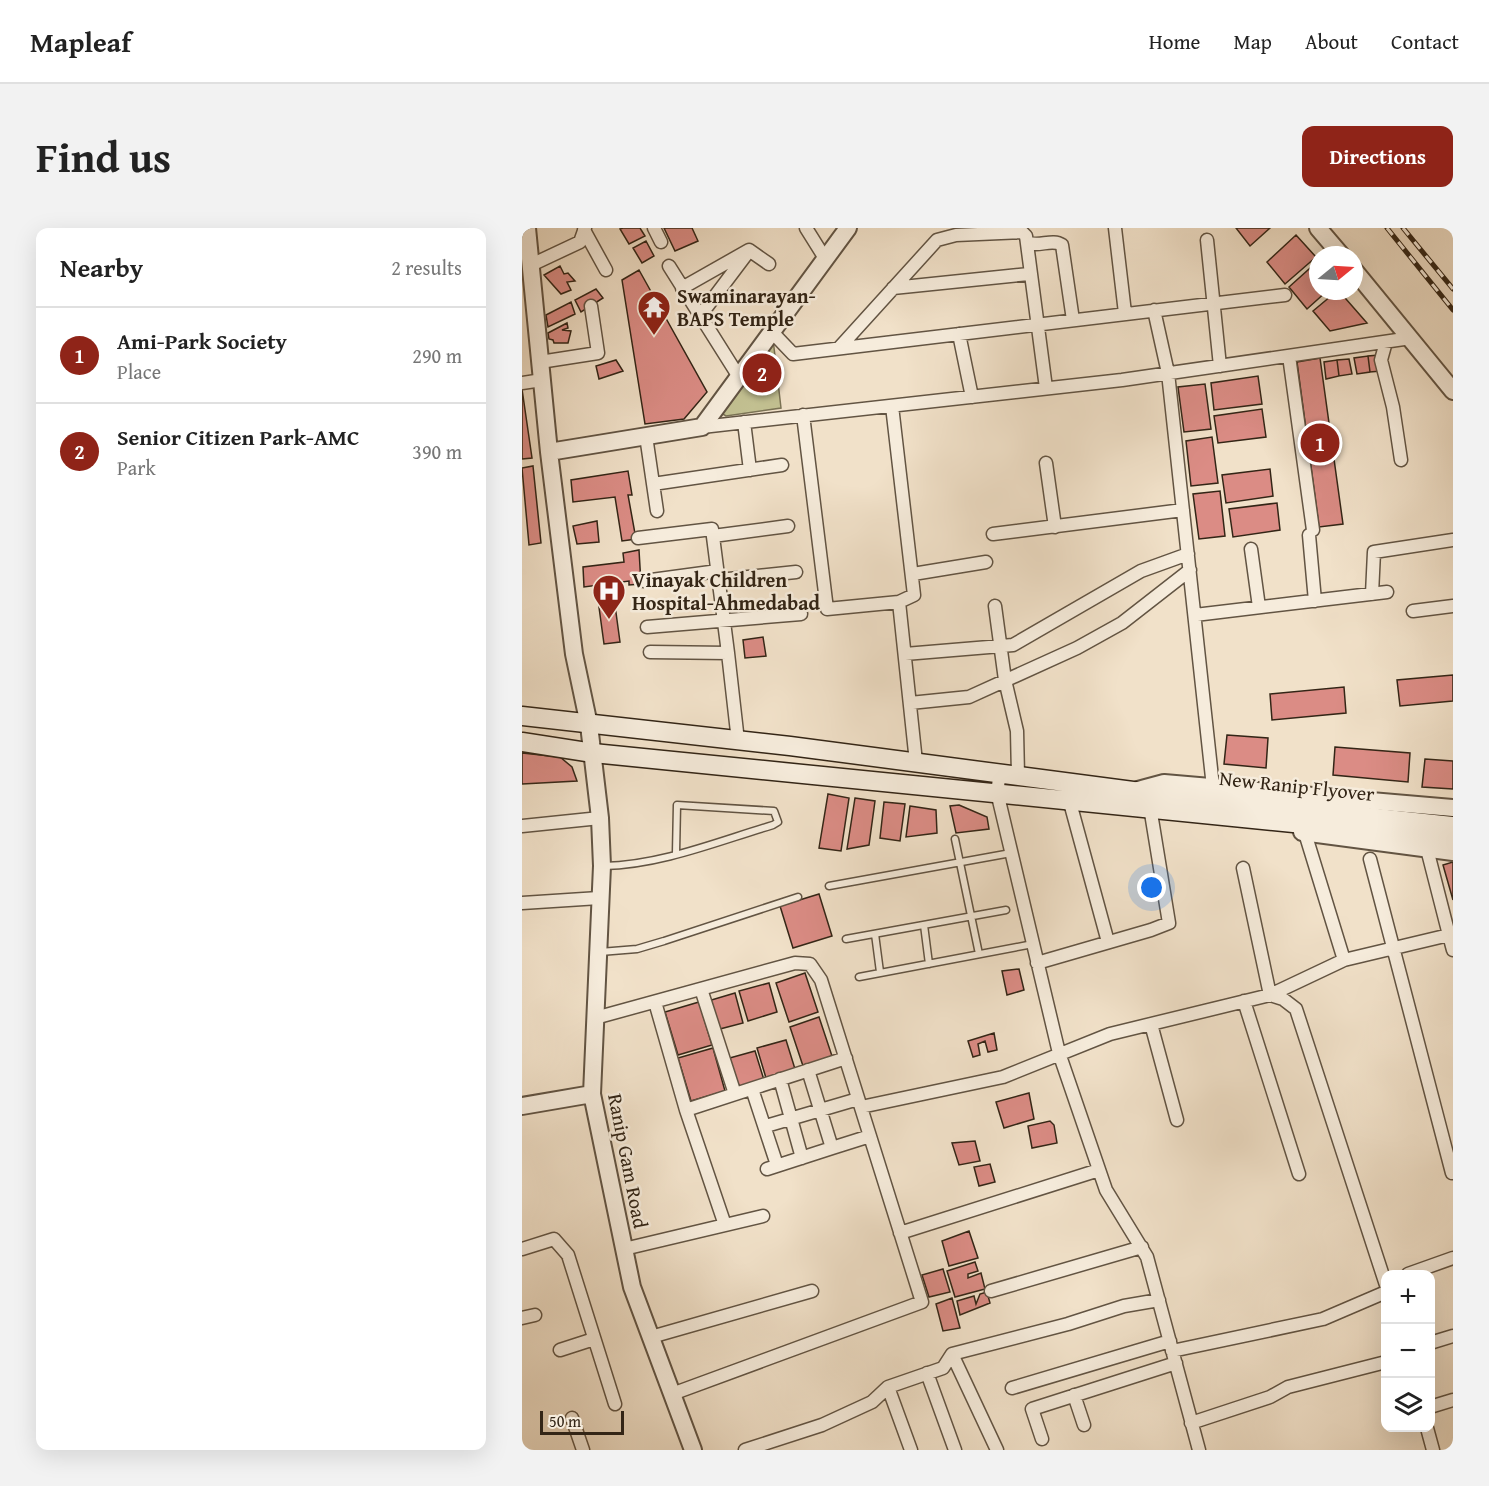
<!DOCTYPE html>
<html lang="en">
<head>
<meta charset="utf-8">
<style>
	body { margin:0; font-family:"Gentium Book Plus",serif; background:#f2f2f2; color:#222 }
	.controls { position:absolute; right:18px; bottom:18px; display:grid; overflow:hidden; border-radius:12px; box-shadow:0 6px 24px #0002 }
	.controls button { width:54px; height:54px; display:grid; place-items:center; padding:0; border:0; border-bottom:2px solid #e0e0e0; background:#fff; color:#222; font:30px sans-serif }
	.compass { position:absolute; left:787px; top:18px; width:54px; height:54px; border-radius:50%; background:#fff; box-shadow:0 6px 24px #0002; rotate:72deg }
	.scale { position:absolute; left:18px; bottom:15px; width:84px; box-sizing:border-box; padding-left:6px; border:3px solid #332516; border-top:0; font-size:16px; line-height:21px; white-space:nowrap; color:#332516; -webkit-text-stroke:4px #f6ecdc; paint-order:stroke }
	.you { position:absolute; left:630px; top:660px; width:21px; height:21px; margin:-15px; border:4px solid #fff; border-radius:50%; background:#1a73e8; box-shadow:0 0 0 9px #1a73e833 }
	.badge { display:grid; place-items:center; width:39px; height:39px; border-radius:50%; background:#8f2418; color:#fff; font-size:20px; font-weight:700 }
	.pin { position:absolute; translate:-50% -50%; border:3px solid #fff; box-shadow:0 2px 6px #0006 }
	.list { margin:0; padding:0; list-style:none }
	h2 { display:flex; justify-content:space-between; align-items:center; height:78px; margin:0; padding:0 24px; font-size:26px }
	h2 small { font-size:20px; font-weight:400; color:#767676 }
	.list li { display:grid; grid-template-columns:39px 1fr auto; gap:18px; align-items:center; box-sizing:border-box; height:96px; padding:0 24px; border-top:2px solid #e0e0e0 }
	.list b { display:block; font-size:22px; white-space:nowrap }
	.list p { margin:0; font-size:20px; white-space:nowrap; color:#767676 }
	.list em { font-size:20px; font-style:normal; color:#767676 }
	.icon { flex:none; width:33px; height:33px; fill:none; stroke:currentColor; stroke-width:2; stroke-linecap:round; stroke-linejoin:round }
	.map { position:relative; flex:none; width:931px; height:1222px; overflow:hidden; border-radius:12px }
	header { display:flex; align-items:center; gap:36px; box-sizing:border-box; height:84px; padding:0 30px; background:#fff; border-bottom:2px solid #e0e0e0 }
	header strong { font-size:28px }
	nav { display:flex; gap:33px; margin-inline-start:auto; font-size:21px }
	.intro { display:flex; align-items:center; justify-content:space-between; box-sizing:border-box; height:144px; padding:0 36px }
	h1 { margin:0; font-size:42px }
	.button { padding:15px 27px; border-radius:12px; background:#8f2418; color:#fff; font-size:21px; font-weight:700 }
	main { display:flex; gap:36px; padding:0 36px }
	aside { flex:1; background:#fff; border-radius:12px; box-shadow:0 6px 24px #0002 }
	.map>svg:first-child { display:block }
</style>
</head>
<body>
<header>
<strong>Mapleaf</strong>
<nav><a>Home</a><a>Map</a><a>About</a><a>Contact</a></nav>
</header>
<div class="intro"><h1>Find us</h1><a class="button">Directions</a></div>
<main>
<aside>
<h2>Nearby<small>2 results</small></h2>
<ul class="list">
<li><span class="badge">1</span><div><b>Ami-Park Society</b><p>Place</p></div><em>290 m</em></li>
<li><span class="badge">2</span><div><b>Senior Citizen Park-AMC</b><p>Park</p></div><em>390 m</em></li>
</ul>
</aside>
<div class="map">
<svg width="931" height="1222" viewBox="0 0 931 1222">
	<rect width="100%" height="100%" fill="#f1e1c9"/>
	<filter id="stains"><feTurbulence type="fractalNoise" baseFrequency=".00333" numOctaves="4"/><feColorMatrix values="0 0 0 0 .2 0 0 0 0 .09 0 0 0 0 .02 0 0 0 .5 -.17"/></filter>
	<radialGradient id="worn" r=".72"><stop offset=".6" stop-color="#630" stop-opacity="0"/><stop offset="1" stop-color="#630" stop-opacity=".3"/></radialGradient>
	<path fill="#c2c091" stroke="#7a7254" stroke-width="1.5" d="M251,111L259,180L204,188L199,185Z"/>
	<path fill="#db8c85" stroke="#332516" stroke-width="1.5" d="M101,0H118L123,8L107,16L98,1Z
		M142,0H170L176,13L153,23Z
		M714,0H748L728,18Z
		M774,7L794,29L763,56L745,34Z
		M124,13L132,28L120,35L111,20Z
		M796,33V63H805L785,81L767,59Z
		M38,38L42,46L46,45L53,53L45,54L49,62L39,66L22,47Z
		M117,42L185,164L162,191L123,196L100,52Z
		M74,61L81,70L59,84L53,72Z
		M815,63H817L845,95L808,103L791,83Z
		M49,74L53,86L26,99L24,87Z
		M45,95L46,100L40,102L49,103L46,115H32L31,112L27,111L26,105Z
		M857,127L859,143L848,144L846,128Z
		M846,128L848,144L835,146L832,130Z
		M798,130L821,296L797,299L775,134Z
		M827,131L830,146L817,148L815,132Z
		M94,132L101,143L77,151L74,138Z
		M815,132L817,148L804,151L802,134Z
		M736,148L740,176L692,182L689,155Z
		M683,156L689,201L662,204L656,159Z
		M0,161L10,230L0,231Z
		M740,181L744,209L696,215L692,188Z
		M690,209L696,255L669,258L664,213Z
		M11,238L19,315L7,317L0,240Z
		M748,241L751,268L704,275L700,247Z
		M106,243L110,267H106L114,311L100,313L93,269L51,274L49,252Z
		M698,263L703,308L677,311L671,266Z
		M755,275L758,302L711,309L707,281Z
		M75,293L77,314L55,316L51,298Z
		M117,322L119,356L107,357V353L62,359L61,339L102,334L101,325Z
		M92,370L98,414L82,416L76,372Z
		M241,409L244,428L223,430L221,412Z
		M931,447V473L878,478L875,452Z
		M822,459L824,485L750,492L748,466Z
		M705,507L746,510L744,540L702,536Z
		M813,519L888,525L886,554L811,547Z
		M0,525L38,529L50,539L55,553L0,556Z
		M903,531L931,533V561L900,559Z
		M306,566L327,570L319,623L297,620Z
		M333,570L353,573L347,617L325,621Z
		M362,574L383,576L378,613L358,610Z
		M437,577L465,589L467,601L434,605L428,578Z
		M388,578L414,582L415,605L384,609Z
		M931,634V672L921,637Z
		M297,666L310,708L271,720L258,678Z
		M497,741L502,762L485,767L480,743Z
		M283,745L296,784L267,794L254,755Z
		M247,755L255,784L226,793L217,763Z
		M213,765L221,795L194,802L186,773Z
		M177,774L190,817L156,827L143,784Z
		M297,789L310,828L281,838L268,799Z
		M472,805L475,822L466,824L463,813L456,816L458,827L451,829L446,813Z
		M264,812L273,841L244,850L235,820Z
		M191,820L203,863L169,873L156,830Z
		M233,823L242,852L213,861L204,831Z
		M507,865L512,891L482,900L474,874Z
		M528,893L532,897L535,915L510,920L506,898Z
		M453,913L458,933L437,937L430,915Z
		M468,936L473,954L457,958L452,939Z
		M447,1003L456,1030L427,1038L420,1013Z
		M453,1034L456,1043L446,1046V1050L459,1045L463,1061L433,1069L425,1043Z
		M421,1041L428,1064L407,1069L400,1047Z
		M465,1064L468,1075L438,1087L435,1073L452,1068L454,1076L458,1066Z
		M430,1070L438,1100L421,1103L414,1076Z"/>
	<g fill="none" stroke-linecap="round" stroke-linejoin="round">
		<defs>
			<path id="service" d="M433,611L457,726
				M82,638C139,637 197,613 251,597L256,594L252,583L155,577L154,625
				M307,658L489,625
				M402,697L407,736
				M353,706L358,744
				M324,711L484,682
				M78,724L115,721L142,713L276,669
				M337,749L511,716"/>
			<path id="minor" d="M132,0L139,14
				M284,0L304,32
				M593,0L603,85
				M62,2L84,42
				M685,12L698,138
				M505,14C516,20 530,10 540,17L551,92
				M9,37L58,14L63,0
				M147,38L217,149
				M160,60L227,22L247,36
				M371,60L507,46
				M632,82L646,145L691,559
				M178,88L224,27
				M250,104L271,126L763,67
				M437,106L450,169
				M864,114L859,132L871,179L879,232
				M317,120L415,12L434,7L500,4L504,8L524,160
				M767,128L791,302
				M18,134L76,125L69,78
				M0,155L20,152
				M370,178L392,367L377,374
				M281,187L305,381L377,374L394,534
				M222,194L228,242
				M180,199L600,152L889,110
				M124,208L135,283
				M524,235L533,299
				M131,256L260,237
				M471,306L661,282
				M787,307L793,373
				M191,308L266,298
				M116,310L190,301L206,425
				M729,321L737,379
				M391,346L464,334
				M197,352L274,344
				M122,353L196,343
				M850,366L852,324L931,312
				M473,378L483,452L495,503L496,547
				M891,383L931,378
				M673,387L865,364
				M125,399L279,386
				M128,424L206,425L216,513
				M383,426L491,417L619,343L666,326
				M388,475L447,469L555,420L600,395L668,342
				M478,545L475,564L537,825L584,962L625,1029L677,1222
				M547,571L586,714
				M0,598L78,590
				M783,605L822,732
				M905,621L927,707
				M848,631L930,945
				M721,640L748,767L822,732L927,707L931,722
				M0,675L77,670
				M515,735L629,702L647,695L628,579
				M179,761L213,866
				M722,773L777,946
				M133,774L164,882L203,997
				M73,790L273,735L288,736L299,752L400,1074L150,1166
				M629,796L655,892
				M286,842L310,920L348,908
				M258,851L280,930
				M230,861L255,937
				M339,879L481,849L588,806L748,767L761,771L774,781L864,1057
				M164,882L324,830
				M244,898L336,871
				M245,941L310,920
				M378,1005L577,942
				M0,1021L32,1011L46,1027L93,1176
				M102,1021L241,988
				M886,1046L931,1030
				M469,1063L620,1019
				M0,1090L13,1087
				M129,1109L290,1063
				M908,1115L931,1108
				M38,1122L72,1111
				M650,1123L801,1091L864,1064
				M430,1126L475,1222
				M405,1145L433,1222
				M366,1159L389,1222
				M490,1160L648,1113
				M552,1167L562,1197
				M908,1179L931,1172
				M50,1190L61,1222
				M669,1195L748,1169L766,1159L864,1134
				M905,1200L911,1222
				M520,1211L510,1181L654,1135
				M223,1222L300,1197L350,1174L366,1159L421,1140L430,1126L546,1096L602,1078L637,1072"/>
			<path id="tertiary" d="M5,0L27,224L52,426L67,497L78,590L80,638L70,866L110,1059L171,1222
				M796,0L819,27
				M832,42L931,163
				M27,224L180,199L326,0
				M616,562L642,555L931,580
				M780,604L931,624
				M0,878L70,866"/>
			<path id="secondary" d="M0,488L268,518L649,568L931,598
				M0,514L71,525L931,611"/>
		</defs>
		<use href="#service" stroke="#625443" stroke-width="9"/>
		<use href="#minor" stroke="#625443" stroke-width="15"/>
		<use href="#tertiary" stroke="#625443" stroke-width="20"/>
		<use href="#secondary" stroke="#332516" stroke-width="21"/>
		<use href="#service" stroke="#f6ecdc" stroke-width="6"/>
		<use href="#minor" stroke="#f6ecdc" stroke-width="12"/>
		<use href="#tertiary" stroke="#f6ecdc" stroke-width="16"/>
		<use href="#secondary" stroke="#f6ecdc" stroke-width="18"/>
		<defs>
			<path id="rail" d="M865,0L931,82
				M881,0L931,61"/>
		</defs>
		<use href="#rail" stroke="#332516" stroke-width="5"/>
		<use href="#rail" stroke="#f6ecdc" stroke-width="3" stroke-dasharray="9" stroke-linecap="butt"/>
	</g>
	<defs>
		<symbol id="temple-pin" viewBox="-11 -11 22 30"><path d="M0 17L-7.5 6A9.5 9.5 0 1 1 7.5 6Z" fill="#8f2418" stroke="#f6ecdc"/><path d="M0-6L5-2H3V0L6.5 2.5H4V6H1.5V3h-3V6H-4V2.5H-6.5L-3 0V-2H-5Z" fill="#fff"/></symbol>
		<symbol id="hospital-pin" viewBox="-11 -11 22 30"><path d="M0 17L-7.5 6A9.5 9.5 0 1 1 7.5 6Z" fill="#8f2418" stroke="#f6ecdc"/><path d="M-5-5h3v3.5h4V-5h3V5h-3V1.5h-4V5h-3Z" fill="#fff"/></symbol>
	</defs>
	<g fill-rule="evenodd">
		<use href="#temple-pin" x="113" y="60" width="38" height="52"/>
		<use href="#hospital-pin" x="68" y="344" width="38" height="52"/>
	</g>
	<g text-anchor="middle" stroke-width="5" stroke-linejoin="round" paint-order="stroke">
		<g font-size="20" font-weight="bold" fill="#332516" stroke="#f6ecdc" text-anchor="start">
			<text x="155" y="75">Swaminarayan-<tspan x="155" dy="23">BAPS Temple</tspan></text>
			<text x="110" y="359">Vinayak Children<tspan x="110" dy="23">Hospital-Ahmedabad</tspan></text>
		</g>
		<g font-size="20" fill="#332516" stroke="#f6ecdc">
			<text transform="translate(775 558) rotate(6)" y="7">New Ranip Flyover</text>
			<text transform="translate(106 933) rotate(79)" y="7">Ranip Gam Road</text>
		</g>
	</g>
	<rect width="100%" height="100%" filter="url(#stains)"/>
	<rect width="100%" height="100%" fill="url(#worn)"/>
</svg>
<div class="controls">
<button>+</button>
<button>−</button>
<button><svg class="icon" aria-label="layers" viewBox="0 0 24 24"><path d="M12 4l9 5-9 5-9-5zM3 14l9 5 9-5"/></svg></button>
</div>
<svg class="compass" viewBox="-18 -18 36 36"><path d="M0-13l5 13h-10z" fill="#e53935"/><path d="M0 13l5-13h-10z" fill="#767676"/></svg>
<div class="scale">50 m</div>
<div class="you"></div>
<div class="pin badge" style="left:798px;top:215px">1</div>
<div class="pin badge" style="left:240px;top:145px">2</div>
</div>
</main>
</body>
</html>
